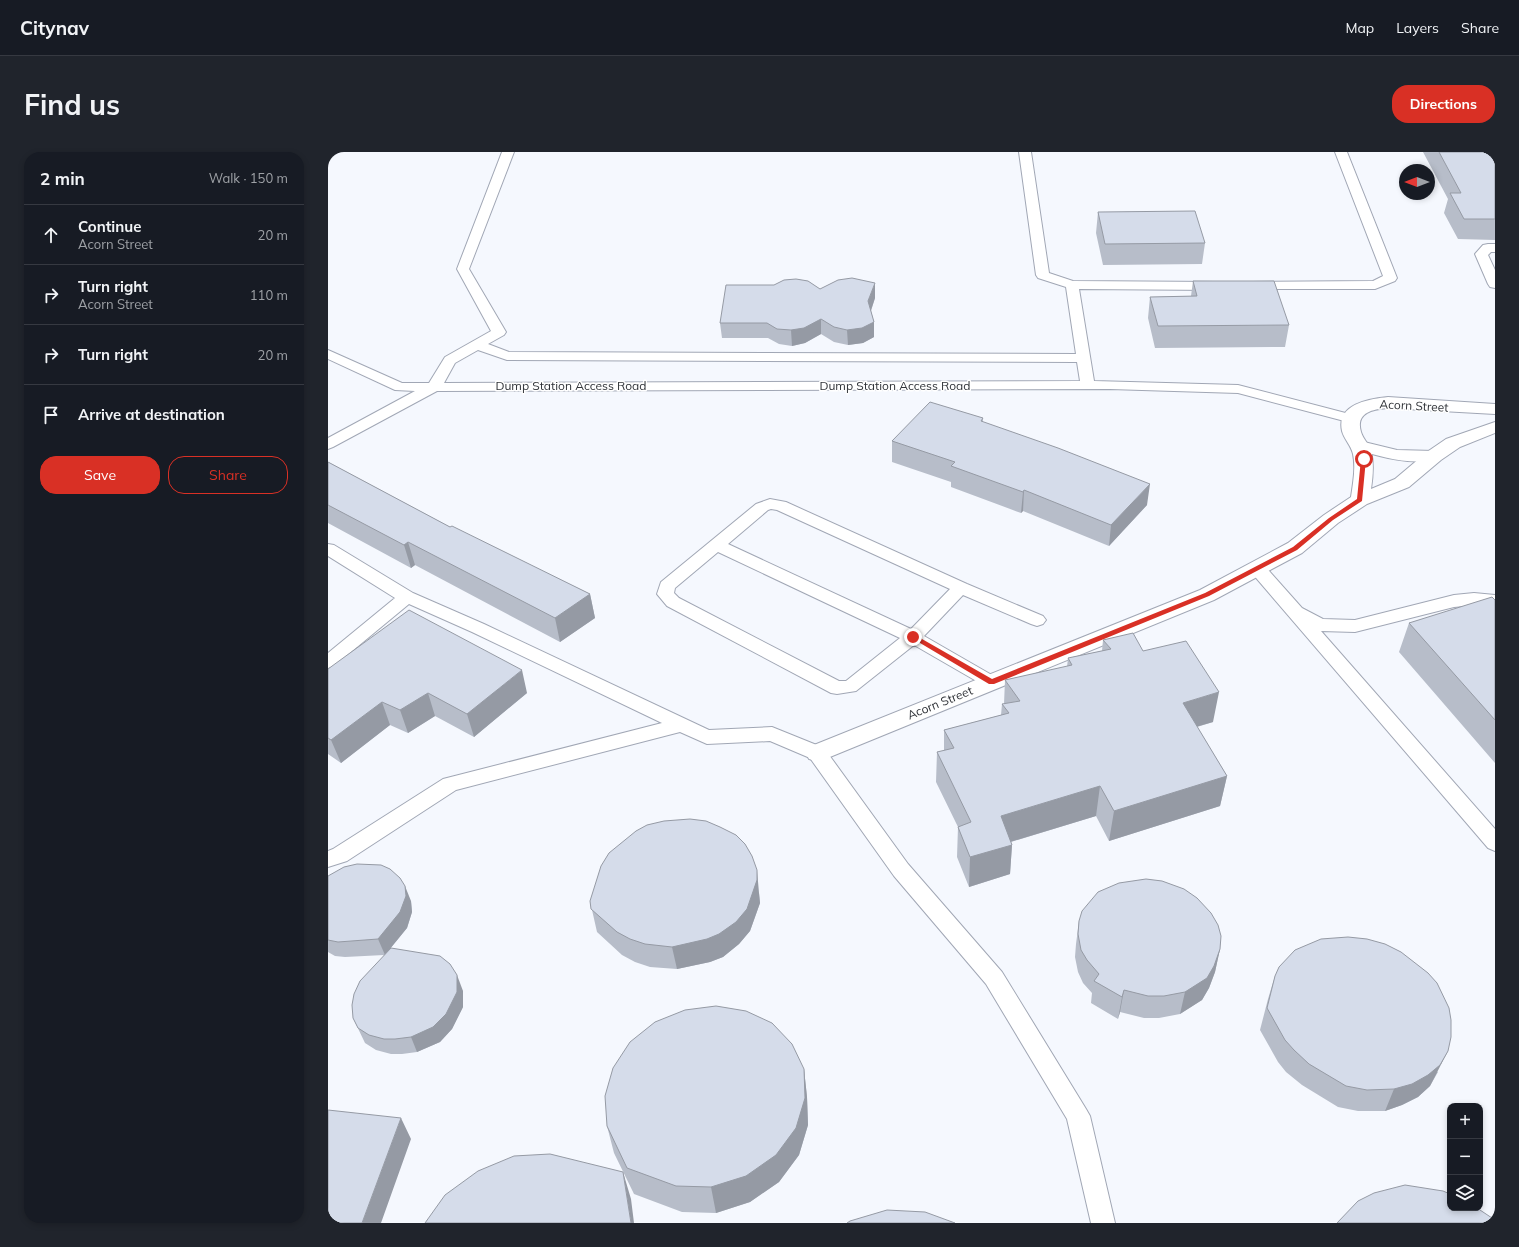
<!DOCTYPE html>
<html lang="en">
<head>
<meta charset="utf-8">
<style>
	body { margin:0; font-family:Mulish,sans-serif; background:#20242c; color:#f1f3f6 }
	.controls { position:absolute; right:12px; bottom:12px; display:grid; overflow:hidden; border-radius:8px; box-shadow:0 2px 6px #0003 }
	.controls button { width:36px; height:36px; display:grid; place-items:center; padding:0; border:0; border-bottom:1px solid #363941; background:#171b24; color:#f1f3f6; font:20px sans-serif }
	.compass { position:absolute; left:1071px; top:12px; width:36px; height:36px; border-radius:50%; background:#171b24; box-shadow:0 2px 6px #0003; rotate:270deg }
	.stop { position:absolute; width:12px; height:12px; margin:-9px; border:3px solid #d93025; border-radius:50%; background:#fff }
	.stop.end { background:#d93025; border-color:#fff; box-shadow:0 1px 4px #0008 }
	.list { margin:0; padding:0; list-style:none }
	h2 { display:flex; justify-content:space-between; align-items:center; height:52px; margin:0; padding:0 16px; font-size:17px }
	h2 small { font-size:13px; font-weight:400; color:#9ea1a6 }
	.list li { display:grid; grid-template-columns:26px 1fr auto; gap:12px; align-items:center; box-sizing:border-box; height:60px; padding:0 16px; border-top:1px solid #363941 }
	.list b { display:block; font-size:15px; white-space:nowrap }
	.list p { margin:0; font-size:13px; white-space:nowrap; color:#9ea1a6 }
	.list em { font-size:13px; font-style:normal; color:#9ea1a6 }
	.actions { display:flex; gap:8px; padding:12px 16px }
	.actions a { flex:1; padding:9px 0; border:1px solid #d93025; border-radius:16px; text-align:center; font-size:14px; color:#d93025 }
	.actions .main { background:#d93025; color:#fff }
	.icon { flex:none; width:22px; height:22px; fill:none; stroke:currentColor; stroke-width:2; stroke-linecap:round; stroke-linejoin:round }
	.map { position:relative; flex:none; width:1167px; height:1071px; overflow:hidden; border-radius:16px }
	header { display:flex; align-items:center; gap:24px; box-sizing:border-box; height:56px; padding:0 20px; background:#171b24; border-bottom:1px solid #363941 }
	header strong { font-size:19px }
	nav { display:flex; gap:22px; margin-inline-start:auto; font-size:14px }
	.intro { display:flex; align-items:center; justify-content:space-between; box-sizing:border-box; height:96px; padding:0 24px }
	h1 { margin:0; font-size:28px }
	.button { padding:10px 18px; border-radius:16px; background:#d93025; color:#fff; font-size:14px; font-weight:700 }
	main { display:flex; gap:24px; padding:0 24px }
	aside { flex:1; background:#171b24; border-radius:16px; box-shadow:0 2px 6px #0003 }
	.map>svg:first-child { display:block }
</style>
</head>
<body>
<header>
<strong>Citynav</strong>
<nav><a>Map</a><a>Layers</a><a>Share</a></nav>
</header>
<div class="intro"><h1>Find us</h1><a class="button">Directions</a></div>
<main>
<aside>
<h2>2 min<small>Walk · 150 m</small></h2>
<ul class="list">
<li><svg class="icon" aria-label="ahead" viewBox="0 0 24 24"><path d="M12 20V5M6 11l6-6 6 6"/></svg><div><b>Continue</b><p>Acorn Street</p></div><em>20 m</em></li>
<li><svg class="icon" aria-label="right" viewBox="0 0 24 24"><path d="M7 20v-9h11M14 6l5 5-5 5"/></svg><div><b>Turn right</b><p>Acorn Street</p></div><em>110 m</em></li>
<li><svg class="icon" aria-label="right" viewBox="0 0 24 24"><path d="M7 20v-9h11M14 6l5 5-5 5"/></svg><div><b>Turn right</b></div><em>20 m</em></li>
<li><svg class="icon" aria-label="arrive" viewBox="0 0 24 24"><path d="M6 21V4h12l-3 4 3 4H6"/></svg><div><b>Arrive at destination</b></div></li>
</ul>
<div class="actions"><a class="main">Save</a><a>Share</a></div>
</aside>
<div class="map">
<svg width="1167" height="1071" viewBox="0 0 1167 1071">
	<rect width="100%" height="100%" fill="#f5f8fe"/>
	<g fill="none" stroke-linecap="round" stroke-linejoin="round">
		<defs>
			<path id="lane" d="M174,0H186L141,117L178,180L176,183L160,192L181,200L748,202L738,135L710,126L708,123L691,0H703L721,121L745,129L888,130L893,131L895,134L893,137L888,138L751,137L766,229L910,233L1029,264L1031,267L1029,270L1024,271L910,241L782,237L109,239L5,295L0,297V286L87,239L67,238L0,207V198L74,231H101L117,205L163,179L129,117ZM150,198L179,208L749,210L752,229L116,231L127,211Z
				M1007,0H1019L1069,126L1067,129L1047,137H919L917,134L919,131L924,130L1045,129L1055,124Z
				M1160,92H1167V100H1163L1160,103L1167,118V136L1162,135L1160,132L1147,102L1155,93Z
				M1032,289L1069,298L1106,299L1111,301L1114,304L1111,307C1084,314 1053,305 1027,297L1024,294L1027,291Z
				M442,347L458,350L639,432L715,464L718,468L715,472L709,474L703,472L635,443L596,484L669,526L672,530L669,534L663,536L657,534L586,493L528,539L509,542L503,541L339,454L329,442L333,430L428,352ZM443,357L449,358L622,437L583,477L400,392L440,358ZM390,400L572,486L518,529H511L351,446L346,441L347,436Z
				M0,392L6,393L85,441L156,472L381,578L444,575L496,596L580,712L674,820L758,957L762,964L787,1071H763L739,967L658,832L566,724L482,606L442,589L379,592L352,580L128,638L19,709L0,715V699L5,697L115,627L334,571L144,480L81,452L6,514L0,516V501L67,446L0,404Z
				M929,411L935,412L974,456L995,467L1027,468L1126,443L1146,441L1167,443V455L1146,453L1126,455L1027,480L993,479L1167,677V699L1160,696L923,420L921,416L923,412Z"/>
			<path id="street" d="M1060,245L1167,252V262L1060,256C1046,257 1027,260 1033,280C1035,287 1041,292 1043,299C1046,311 1045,324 1043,337L1067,327L1099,300L1118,287L1167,270V281L1132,295L1113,308L1081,335L1039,352L1010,371L974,401L886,448L497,607L489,609L481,607L478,601L481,595L872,438L960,391L996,363L1023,345C1025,331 1028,316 1025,302C1023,293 1016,287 1014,279C1008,252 1041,247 1060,245Z"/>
		</defs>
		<use href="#lane" stroke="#a1a7b5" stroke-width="2"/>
		<use href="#street" stroke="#a1a7b5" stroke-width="2"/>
		<use href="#lane" fill="#fff" fill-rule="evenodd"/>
		<use href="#street" fill="#fff" fill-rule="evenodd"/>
	</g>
	<path fill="#b7bdc9" d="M1095,0H1167V88L1130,87L1116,61L1120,47Z
		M770,60L877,91L874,112L775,113L768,81Z
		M865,129L961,173L957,195L827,196L820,166L822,145L863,144Z
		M492,137L547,146L543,159L546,170V185L535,191L520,193L506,190L493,182L477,191L464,194L451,192L440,186H394L392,171Z
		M655,266V270L819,353L781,394L695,359L693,361L623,335V330L564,310V289Z
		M0,310L122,375L262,442L267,466L232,490L87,413L83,416L0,371Z
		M1167,448V611L1071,500L1081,471Z
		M775,488L815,499L885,570L869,575L899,624L892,654L781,689L768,664L683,690L684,693L682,722L641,735L629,705L630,675L608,630L609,600L616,599V578L673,563L674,552H676L677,528L739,515L740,506L774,499Z
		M0,517L199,541L146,585L107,564L80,581L62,573L13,611L0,602Z
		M0,724L83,749L84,760L79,776L61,798L135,839V855L124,877L112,890L89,900L74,902H63L48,898L37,891L25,866L56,803L17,805L7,804L0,800Z
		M431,741L432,751L422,779L411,792L395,805L382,810L349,817L322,815L307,810L294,803L269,780L262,749Z
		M751,769L892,797L887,820L881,836L874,848L852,862L831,866H816L792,860L790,867L763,851L764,841L755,831L750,820L747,805L748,792Z
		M947,824L1110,920L1102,934L1090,945L1074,953L1057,959H1030L1010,955L974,933L958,920L950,910L932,878L940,847Z
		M476,917L479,945L480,973L471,1003L451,1030L422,1050L388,1061L354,1060L306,1042L286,1001L279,974Z"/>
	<path fill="#959aa4" d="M547,131V146L541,164L540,149Z
		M493,167V182L477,191L464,194L463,178Z
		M546,170V185L535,191L520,193L519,178Z
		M822,332L819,353L781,394L783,373Z
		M696,338L695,359L693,361L695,340Z
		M80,390L87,413L83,416L76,393Z
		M262,442L267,466L232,490L227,466Z
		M194,518L199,541L146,585L139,562Z
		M891,540L885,570L850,580L855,551Z
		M100,541L107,564L80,581L72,558Z
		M54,550L62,573L13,611L3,588Z
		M899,624L892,654L781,689L786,659Z
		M772,634L768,664L672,693L673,664Z
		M684,693L682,722L641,735L642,705Z
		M429,718L431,741L432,751L422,779L411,792L395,805L382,810L349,817L344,795Z
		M77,734L83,749L84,760L79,776L57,803L50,787Z
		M892,797L887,820L881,836L874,848L852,862L857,840Z
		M129,823L135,839V855L124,877L112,890L89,900L83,885Z
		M796,838L792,860L790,867L794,845Z
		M1120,899L1102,934L1090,945L1074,953L1057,959L1066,937Z
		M476,917L479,945L480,973L471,1003L451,1030L422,1050L388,1061L383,1035Z
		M73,966L83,987L53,1071H34Z
		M295,1020L303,1047L306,1071H303Z"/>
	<path fill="#d5dcea" stroke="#959aa4" d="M1111,0H1167V67H1136L1122,41H1133Z
		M867,59L877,91L777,92L770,60Z
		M524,126L547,131L540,149L546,170L534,176L519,178L506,175L493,167L476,176L463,178L449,177L439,171H392L398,133H446L456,128L468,127L480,129L492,137L510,128Z
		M865,129H946L961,173L830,174L822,145L869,144Z
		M602,250L655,266L653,269L730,296L822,332L783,373L696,338L695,340L623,314L627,310L564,289Z
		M0,310L122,375L124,374L262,442L227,466L80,390L76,393L0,353Z
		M1164,445L1167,448V568L1081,471Z
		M81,458L194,518L139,562L100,541L72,558L54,550L3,588L0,586V517Z
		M805,481L815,499L858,489L891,540L855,551L899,624L786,659L772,634L673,664L684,693L642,705L630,675L643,670L609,600L626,596L616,578L681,561L674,552L692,549L677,528L744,513L740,506L783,497L775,488Z
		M362,667L378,669L392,675L408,683L417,692L424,704L429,718V728L419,757L408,770L391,782L379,787L344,795L317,792L302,787L289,780L263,757L262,749L273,714L281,701L308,679L319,673L336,669Z
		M29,712L53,713L62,717L72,726L77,734L78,744L72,760L50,787L10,790L0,788V724L16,715Z
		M818,727L834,729L856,737L869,746L883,761L890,773L893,784L892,797L886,814L879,826L857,840L836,844H820L796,838L794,845L766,829L771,822L759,808L753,798L750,782L751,769L754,759L770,740L791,731Z
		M1020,785L1039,787L1057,792L1073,800L1100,821L1109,831L1121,856L1123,868V885L1120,899L1112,913L1100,923L1084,932L1066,937L1039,938L1018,934L981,912L966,898L957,888L939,856L947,824L951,815L967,798L993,787Z
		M63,796L112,804L122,812L129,823V840L118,862L105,875L83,885L67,887H56L41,883L30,876L25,866L24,853L26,842L32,829Z
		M388,854L418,859L444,871L464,892L476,917L477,946L468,976L448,1003L418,1024L383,1035L348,1034L299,1016L279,974L277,944L285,916L302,890L327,870L357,858Z
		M0,958L73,966L34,1071H0Z
		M222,1002L295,1020L303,1071H97L117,1043L150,1019L186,1004Z
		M1077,1033L1115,1039L1122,1042V1056H1149L1167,1068V1071H1009L1030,1049L1046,1041Z
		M559,1058L597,1060L627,1071H519L522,1069Z"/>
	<path fill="#d93025" d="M1036,305L1038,307L1034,349L1005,368L969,398L881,444L666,532H661L582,485L583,483H587L664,527L877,441L965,395L1001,366L1029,347L1033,307Z"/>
	<g text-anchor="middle" stroke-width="3" stroke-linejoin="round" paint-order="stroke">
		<g font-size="12" fill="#2f3237" stroke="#fff">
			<text x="243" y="238">Dump Station Access Road</text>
			<text x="567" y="238">Dump Station Access Road</text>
			<text transform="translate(1086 254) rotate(3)" y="4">Acorn Street</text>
			<text transform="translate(612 551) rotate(-22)" y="4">Acorn Street</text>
		</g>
	</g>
</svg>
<div class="controls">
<button>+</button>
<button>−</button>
<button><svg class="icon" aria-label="layers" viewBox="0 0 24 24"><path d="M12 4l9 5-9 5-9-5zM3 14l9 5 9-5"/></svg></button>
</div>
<svg class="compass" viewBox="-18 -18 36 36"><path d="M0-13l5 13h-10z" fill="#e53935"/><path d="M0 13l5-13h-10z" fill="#9ea1a6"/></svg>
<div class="stop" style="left:1036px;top:307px"></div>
<div class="stop end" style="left:585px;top:485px"></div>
</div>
</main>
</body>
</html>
